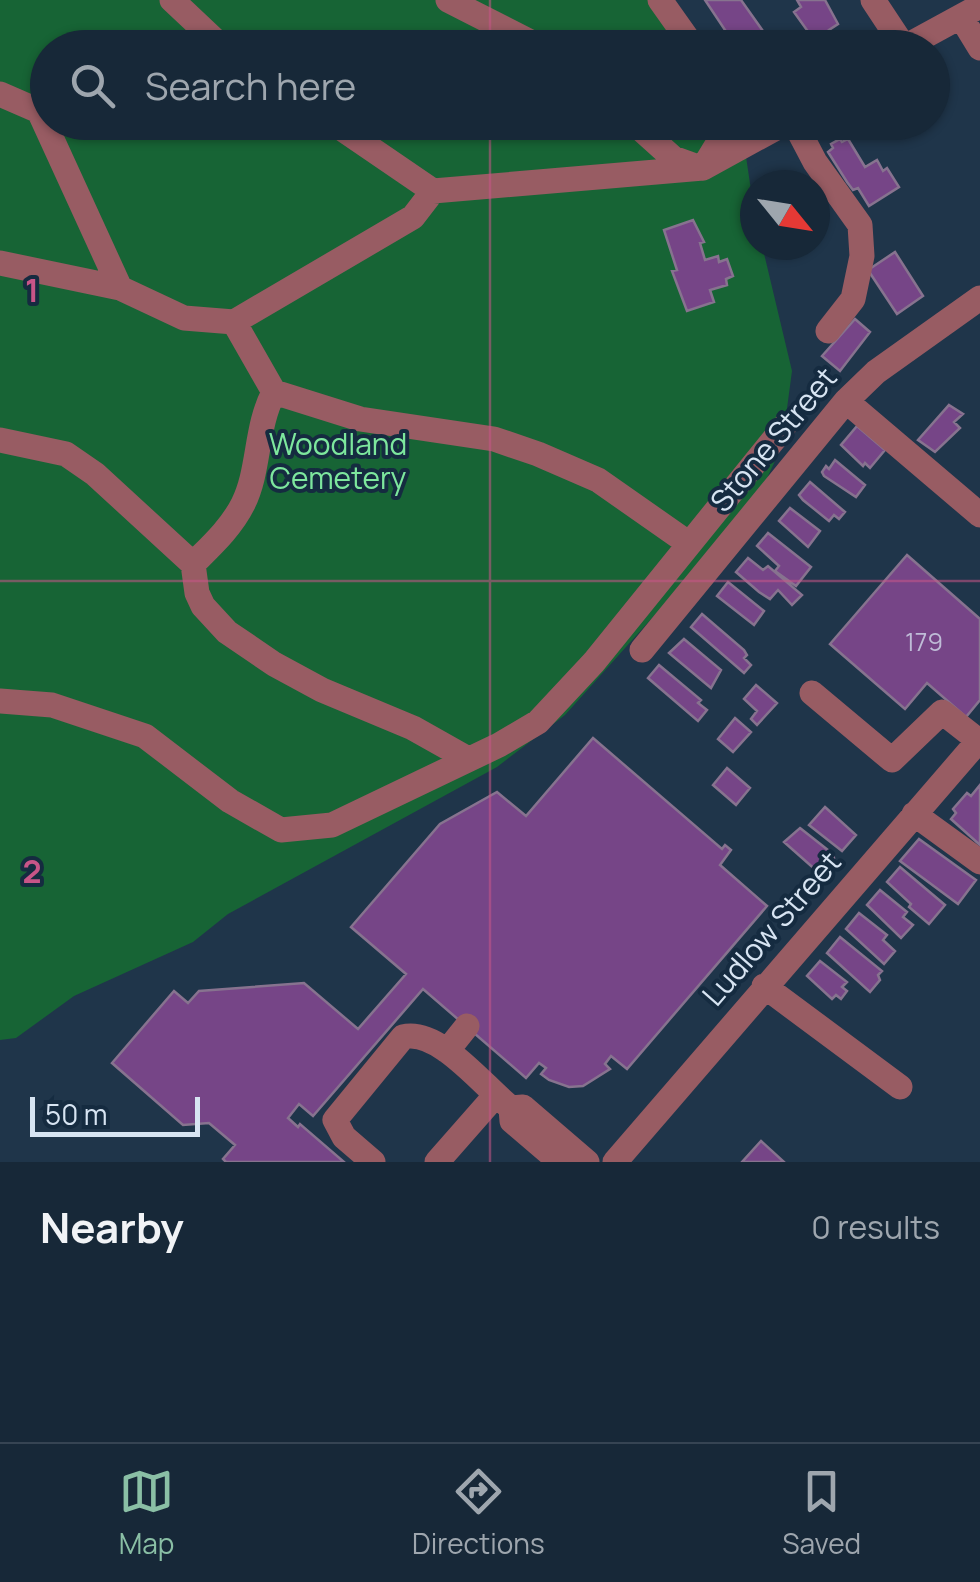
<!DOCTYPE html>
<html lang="en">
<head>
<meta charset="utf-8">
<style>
	body { margin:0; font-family:Manrope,sans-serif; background:#203040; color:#f1f3f6 }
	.compass { position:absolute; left:740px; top:170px; width:90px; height:90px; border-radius:50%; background:#172838; box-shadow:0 2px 8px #0004; rotate:120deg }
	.scale { position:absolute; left:30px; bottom:25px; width:170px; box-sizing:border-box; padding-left:10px; border:5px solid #d7e4f2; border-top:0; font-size:28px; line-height:35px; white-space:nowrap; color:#d7e4f2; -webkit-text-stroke:8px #152b40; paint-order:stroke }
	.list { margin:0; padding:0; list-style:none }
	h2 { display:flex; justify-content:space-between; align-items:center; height:130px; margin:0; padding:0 40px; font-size:42px }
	h2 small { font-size:32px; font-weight:400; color:#9ea6ae }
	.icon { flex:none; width:55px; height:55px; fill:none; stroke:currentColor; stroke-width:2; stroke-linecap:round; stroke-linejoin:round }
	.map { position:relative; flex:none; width:980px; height:1162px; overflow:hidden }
	.search { position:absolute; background:#172838; box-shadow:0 2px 8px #0004; left:30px; right:30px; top:30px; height:110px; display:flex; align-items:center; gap:25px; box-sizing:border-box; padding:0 35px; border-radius:55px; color:#9ea6ae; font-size:38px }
	.sheet { height:280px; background:#172838 }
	nav { display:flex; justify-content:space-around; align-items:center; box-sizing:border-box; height:140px; border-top:2px solid #364453; background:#172838; font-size:28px; color:#9ea6ae }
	nav a { display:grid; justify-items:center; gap:5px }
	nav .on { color:#8abfa5 }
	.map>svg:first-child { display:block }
</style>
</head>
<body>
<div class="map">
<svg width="980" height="1162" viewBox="0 0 980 1162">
	<rect width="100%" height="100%" fill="#1f354a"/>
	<path fill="#176435" d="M0,0H673L701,47L48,48V122L741,123L755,217V245H762L792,371L782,446L756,502L565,715L497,767L228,914L193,942L74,996L16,1038L0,1040Z"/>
	<path fill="#764587" stroke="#87738f" stroke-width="2.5" d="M705,0H741L775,48H737Z
		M797,0H825L838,24L829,30L832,35L819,44L814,40L794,12L801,7Z
		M840,139L842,142L848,139L865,167L877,160L883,171L887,168L899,187L869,206L858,188L853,190L847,182L828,152L833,148L831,144Z
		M693,220L704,242L700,243L705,260L718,256L719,262L727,259L733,276L726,279L727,285L710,290L714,302L687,311L672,271L677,270L664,230Z
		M895,252L923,296L897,314L868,270Z
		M855,319L870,332L840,371L822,356Z
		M949,405L963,414L954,422L960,428L935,452L918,440Z
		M857,426L885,450L870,468L865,463L863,466L841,445Z
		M835,460L865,485L856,497L824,476L822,472L826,466L829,469Z
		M810,482L845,512L839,519L834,515L829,521L803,500L799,495Z
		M790,508L820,531L808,547L779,521Z
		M768,533L811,567L796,586L775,571L779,566L757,546Z
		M907,555L980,619V700L966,717L927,683L905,709L830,644Z
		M748,558L763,570L768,566L802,595L792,605L778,590L770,599L759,592L736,572Z
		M728,582L764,611L754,625L717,596Z
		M702,614L744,650L747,655L744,658L751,665L744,673L691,627Z
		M684,639L721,670L711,688L669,653Z
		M659,665L701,700L698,703L707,710L698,721L648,678Z
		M756,685L777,703L757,725L751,719L757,711L744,699Z
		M735,718L751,732L733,752L718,739Z
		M593,738L722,849L725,845L731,850L720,865L767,906L627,1069L611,1056L605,1064L610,1069L583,1086L569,1087L549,1080L541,1074L546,1068L539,1063L526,1078L423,989L313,1116L299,1104L288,1118L298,1127L300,1124L344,1162H226L223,1159L235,1145L209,1123L183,1125L112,1063L174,991L188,1003L199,991L304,983L358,1029L406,974L351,927L440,824L497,792L526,816Z
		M727,768L750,788L736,805L713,785Z
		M980,785V845L951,819L956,813L953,809L967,793L971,796Z
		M825,807L856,835L842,851L809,825Z
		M800,828L833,854L834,858L818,872L784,842Z
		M919,839L976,880L958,904L900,861Z
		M900,867L945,905L929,924L909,907L911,904L887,882Z
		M880,890L907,912L903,917L913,925L901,938L867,905Z
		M859,913L887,935L883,940L895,951L884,964L846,929Z
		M840,937L882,971L878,975L880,980L870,992L827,953Z
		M820,961L847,982L842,987L847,991L841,999L836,995L832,999L807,976Z
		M761,1141L784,1162H742Z"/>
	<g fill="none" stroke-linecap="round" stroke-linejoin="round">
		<path stroke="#985c63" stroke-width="25" d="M172,0L223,48
			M448,0L542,48
			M660,0L694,48
			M873,0L904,47
			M961,17L980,48
			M903,48L980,6
			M0,94L39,111L120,288
			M332,122L433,191L703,168
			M633,122L673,158L698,167
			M731,122L703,168L787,122
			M794,122L815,162L860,225L862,256L853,299L828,331
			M0,263L120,288L184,318L234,322L413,217L433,191
			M234,322L274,392L360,419L494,439L538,454L598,480L688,543
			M846,401L980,515
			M0,440L66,454L95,474L193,564L197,593L203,606L227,632L274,664L322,690L413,728L468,759
			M193,564C211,546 231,528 243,504C260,470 255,428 274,392
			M642,650L846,401L876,372L980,298
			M812,693L892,760L942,712L979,741
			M0,701L52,705L145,736L230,801L281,830L332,825L499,745L538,722L594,662L784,427
			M914,814L980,862
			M764,986L900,1087
			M447,1051L467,1026
			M511,1108L512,1121L560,1162
			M373,1162L344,1137L335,1120L403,1037C439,1028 484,1087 511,1108L523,1107L587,1162
			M437,1162L495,1096
			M615,1162L980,739"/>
	</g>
	<path fill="none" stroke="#c85588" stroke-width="2.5" stroke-opacity="0.55" d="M490,0V48M490,122V1162M0,581H980"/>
	<g text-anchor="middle" stroke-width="8" stroke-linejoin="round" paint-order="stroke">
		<g font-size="25" fill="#bfbcd7">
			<text x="924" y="651">179</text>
		</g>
		<g font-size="30" fill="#d7e4f2" stroke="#152b40">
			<text transform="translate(774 440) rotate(-50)" y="10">Stone Street</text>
			<text transform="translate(772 929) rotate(-49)" y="10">Ludlow Street</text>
		</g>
		<g font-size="30" fill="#7de79d" stroke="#152b40">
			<text x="338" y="455">Woodland<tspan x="338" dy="34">Cemetery</tspan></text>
		</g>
	</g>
	<g font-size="32" text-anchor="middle" font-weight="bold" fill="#c85588" stroke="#152b40" stroke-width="8" stroke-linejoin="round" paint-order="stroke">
		<text x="32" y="302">1</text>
		<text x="32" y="883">2</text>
	</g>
</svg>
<svg class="compass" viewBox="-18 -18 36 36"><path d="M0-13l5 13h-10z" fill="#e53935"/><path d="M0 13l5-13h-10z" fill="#9ea6ae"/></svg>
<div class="scale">50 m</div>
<div class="search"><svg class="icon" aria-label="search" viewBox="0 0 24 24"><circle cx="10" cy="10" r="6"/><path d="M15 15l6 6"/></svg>Search here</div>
</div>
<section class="sheet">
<h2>Nearby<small>0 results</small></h2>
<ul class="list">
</ul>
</section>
<nav>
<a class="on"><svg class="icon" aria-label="map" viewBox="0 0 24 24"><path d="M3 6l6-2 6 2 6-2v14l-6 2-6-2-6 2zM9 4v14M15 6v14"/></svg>Map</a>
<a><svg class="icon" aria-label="directions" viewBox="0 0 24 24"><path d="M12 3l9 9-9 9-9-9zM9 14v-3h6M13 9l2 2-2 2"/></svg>Directions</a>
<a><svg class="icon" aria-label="saved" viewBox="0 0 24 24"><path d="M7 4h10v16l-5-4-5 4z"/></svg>Saved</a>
</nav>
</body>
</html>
